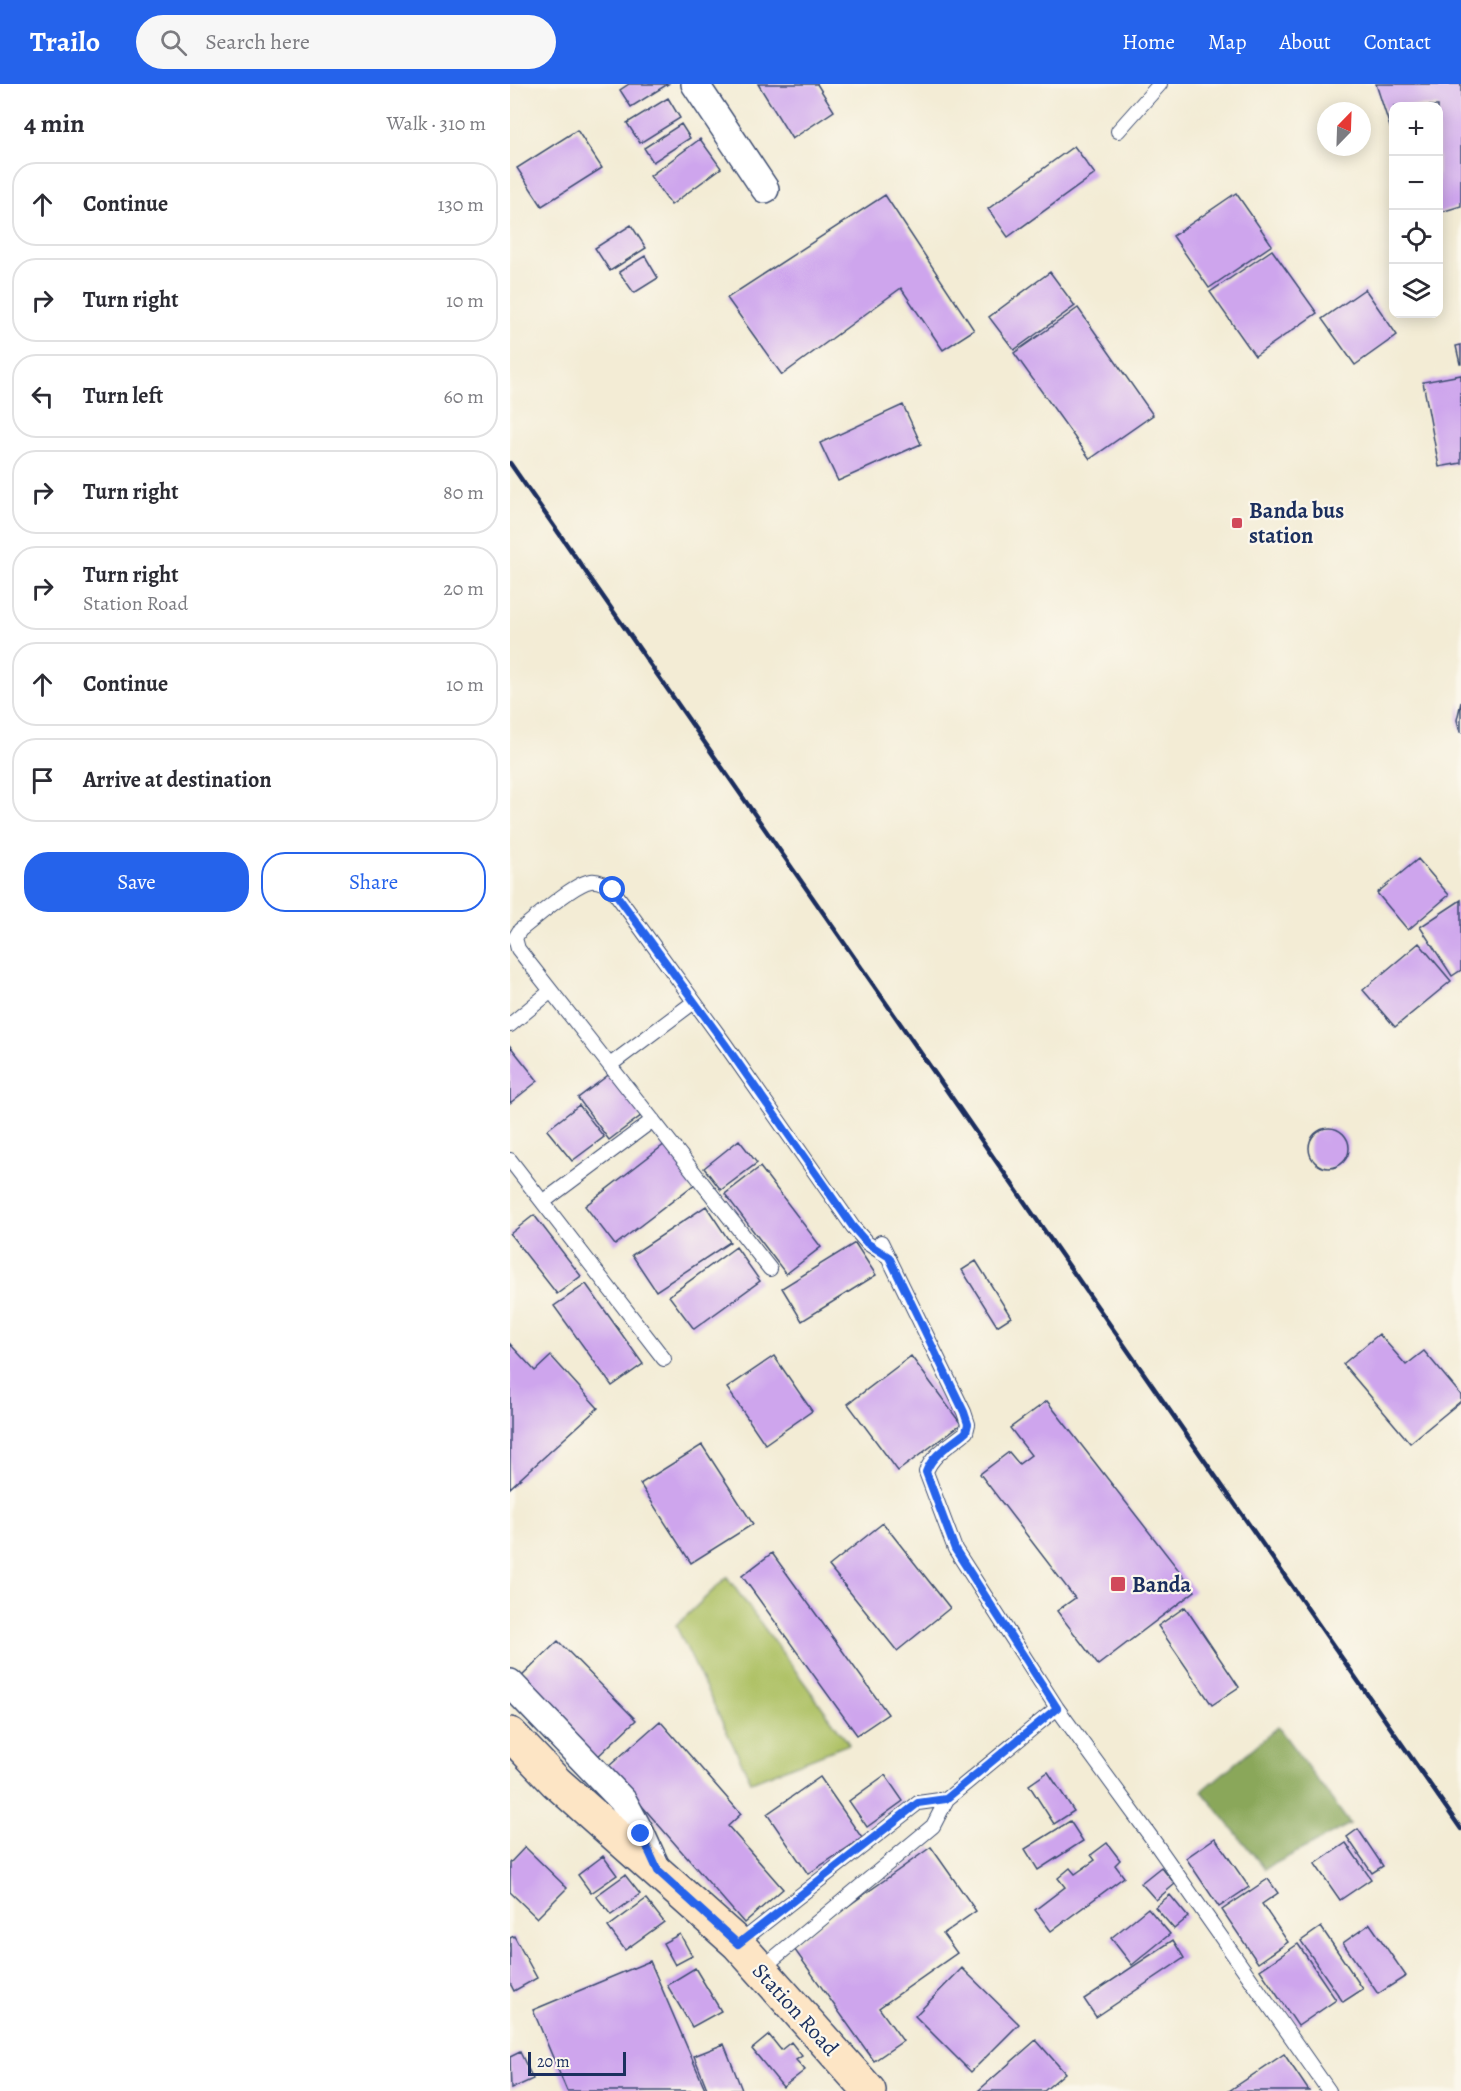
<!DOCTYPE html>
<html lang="en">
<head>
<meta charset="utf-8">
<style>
	body { margin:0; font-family:Alegreya,serif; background:#f7f7f7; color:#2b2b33 }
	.controls { position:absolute; right:18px; top:18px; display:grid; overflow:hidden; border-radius:12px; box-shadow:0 3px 15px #0003 }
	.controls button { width:54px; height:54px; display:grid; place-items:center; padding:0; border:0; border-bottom:2px solid #e1e1e2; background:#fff; color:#2b2b33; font:30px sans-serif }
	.compass { position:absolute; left:807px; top:18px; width:54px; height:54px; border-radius:50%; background:#fff; box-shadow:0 3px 15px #0003; rotate:23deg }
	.scale { position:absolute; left:18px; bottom:15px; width:98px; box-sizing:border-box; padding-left:6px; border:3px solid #1b2f5e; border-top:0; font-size:16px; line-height:21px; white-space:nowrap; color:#1b2f5e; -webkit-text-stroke:4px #fbf7ec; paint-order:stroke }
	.stop { position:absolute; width:18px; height:18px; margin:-14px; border:4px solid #2563eb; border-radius:50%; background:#fff }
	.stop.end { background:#2563eb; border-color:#fff; box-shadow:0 2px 6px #0008 }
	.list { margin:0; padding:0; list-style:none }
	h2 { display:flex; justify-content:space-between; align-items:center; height:78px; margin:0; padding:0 24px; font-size:26px }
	h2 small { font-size:20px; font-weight:400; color:#7c7c81 }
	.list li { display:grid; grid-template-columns:39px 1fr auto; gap:18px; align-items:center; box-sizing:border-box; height:84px; margin:0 12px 12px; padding:0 12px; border:2px solid #e1e1e2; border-radius:24px }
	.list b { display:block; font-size:22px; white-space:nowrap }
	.list p { margin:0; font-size:20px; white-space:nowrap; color:#7c7c81 }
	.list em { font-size:20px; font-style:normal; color:#7c7c81 }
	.actions { display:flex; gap:12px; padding:18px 24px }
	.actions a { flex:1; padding:14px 0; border:2px solid #2563eb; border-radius:24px; text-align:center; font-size:21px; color:#2563eb }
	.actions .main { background:#2563eb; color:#fff }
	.icon { flex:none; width:33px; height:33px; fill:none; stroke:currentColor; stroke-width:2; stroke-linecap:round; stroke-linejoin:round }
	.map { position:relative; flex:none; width:951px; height:2007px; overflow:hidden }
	header { display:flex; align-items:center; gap:36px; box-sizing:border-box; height:84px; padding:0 30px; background:#2563eb; color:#fff }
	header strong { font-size:28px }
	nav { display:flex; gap:33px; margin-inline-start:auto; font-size:21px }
	.search { width:420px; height:54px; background:#f7f7f7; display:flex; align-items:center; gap:15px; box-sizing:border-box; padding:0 21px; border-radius:33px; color:#7c7c81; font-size:22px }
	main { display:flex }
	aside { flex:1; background:#fff }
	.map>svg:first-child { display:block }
</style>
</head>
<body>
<header>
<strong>Trailo</strong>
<div class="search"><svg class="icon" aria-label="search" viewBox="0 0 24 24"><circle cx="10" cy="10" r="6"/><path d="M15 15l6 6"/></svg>Search here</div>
<nav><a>Home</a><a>Map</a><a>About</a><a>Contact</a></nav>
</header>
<main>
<aside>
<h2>4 min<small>Walk · 310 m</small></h2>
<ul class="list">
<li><svg class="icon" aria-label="ahead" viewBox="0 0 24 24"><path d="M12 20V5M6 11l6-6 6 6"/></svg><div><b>Continue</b></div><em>130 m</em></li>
<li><svg class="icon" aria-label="right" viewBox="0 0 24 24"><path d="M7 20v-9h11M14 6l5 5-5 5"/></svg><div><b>Turn right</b></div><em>10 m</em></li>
<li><svg class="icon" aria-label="left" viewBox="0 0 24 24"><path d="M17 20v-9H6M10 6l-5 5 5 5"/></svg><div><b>Turn left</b></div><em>60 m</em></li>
<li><svg class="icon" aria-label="right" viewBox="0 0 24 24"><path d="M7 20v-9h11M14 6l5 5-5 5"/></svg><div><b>Turn right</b></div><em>80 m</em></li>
<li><svg class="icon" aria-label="right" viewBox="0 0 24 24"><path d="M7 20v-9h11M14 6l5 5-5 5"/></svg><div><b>Turn right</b><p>Station Road</p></div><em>20 m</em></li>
<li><svg class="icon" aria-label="ahead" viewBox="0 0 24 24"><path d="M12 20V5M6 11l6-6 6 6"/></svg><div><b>Continue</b></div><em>10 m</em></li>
<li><svg class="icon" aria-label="arrive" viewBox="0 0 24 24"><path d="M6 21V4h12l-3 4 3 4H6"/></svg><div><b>Arrive at destination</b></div></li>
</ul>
<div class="actions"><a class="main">Save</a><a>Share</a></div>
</aside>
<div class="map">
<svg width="951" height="2007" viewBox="0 0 951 2007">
	<rect width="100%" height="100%" fill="#fbf7ec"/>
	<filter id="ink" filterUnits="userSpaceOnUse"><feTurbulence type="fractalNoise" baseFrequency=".0167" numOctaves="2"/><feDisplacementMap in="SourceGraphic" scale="12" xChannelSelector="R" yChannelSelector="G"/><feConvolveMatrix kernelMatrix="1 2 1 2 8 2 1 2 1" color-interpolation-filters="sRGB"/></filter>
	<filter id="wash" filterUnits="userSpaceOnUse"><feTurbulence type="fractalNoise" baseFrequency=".008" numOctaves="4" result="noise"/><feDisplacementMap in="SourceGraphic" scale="24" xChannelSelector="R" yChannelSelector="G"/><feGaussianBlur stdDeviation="1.35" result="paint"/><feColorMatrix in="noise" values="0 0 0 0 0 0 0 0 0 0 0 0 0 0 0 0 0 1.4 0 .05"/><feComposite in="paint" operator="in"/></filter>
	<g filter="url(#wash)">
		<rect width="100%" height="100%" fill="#f3ecd5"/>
		<path fill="#aec165" stroke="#647862" stroke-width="1.5" d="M217,1493L339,1660L241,1698L166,1542Z"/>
		<path fill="#8aa75a" stroke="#526b5c" stroke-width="1.5" d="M768,1643L840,1740L755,1785L692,1707Z"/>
		<g id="blocks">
			<path fill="#cea5ed" d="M119,0H158L121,23L110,6Z
				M248,0H307L324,27L282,55Z
				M866,0H951V122L928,129V22H884L883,52Z
				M158,14L170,34L130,59L117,39Z
				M171,40L180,54L143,78L134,64Z
				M67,46L92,84L32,122L7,84Z
				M190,55L211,84L161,121L140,92Z
				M564,62L585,90L498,153L478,125Z
				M726,109L762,161L699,204L663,152Z
				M375,111L464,246L433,266L391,204L272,291L217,214Z
				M121,141L136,164L100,187L85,164Z
				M762,166L807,229L745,272L700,208Z
				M135,172L148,194L124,209L109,188Z
				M540,188L565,222L504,266L479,233Z
				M855,205L887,251L845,281L812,235Z
				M568,224L643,331L580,375L504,269Z
				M951,261V280H950L946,262Z
				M951,291V379L929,383L913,298Z
				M393,321L411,360L328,397L310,359Z
				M951,618V648H950L947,636Z
				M908,775L939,811L898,846L867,809Z
				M951,816V886L942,892L910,843Z
				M909,859L941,897L885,943L853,906Z
				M0,962L28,997L0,1019Z
				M101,989L132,1031L99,1056L68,1014Z
				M69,1021L94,1053L62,1077L37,1046Z
				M799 1064a20 20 0 1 1 40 0a20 20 0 1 1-40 0Z
				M229,1056L247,1079L211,1106L194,1084Z
				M155,1060L186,1099L105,1161L75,1122Z
				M250,1083L311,1163L276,1190L215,1110Z
				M196,1122L220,1158L146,1207L122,1171Z
				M24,1131L71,1192L47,1210L0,1150Z
				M345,1159L366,1191L292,1237L272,1204Z
				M226,1163L250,1197L184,1245L159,1212Z
				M466,1177L501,1233L487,1242L452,1186Z
				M76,1200L133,1280L102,1302L44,1222Z
				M869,1250L896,1281L914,1267L951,1311V1317L900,1359L833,1280Z
				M0,1260L25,1287L41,1272L88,1324L0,1404Z
				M264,1272L302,1327L255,1360L217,1304Z
				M401,1272L451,1340L388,1387L338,1320Z
				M537,1317L685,1507L588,1581L547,1527L565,1514L470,1390L499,1368L509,1380L521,1371L500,1344Z
				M192,1361L243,1440L181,1479L130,1400Z
				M373,1439L440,1524L387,1567L319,1482Z
				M262,1469L378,1630L347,1651L232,1492Z
				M675,1523L729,1603L702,1621L648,1542Z
				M48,1557L126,1636L84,1676L7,1597Z
				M150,1637L231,1730L218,1742L273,1805L234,1839L98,1683Z
				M538,1688L564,1727L544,1740L519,1701Z
				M375,1691L393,1717L357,1743L339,1717Z
				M310,1693L352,1754L298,1790L257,1730Z
				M560,1737L573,1757L528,1786L515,1765Z
				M848,1745L873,1782L862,1789L837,1753Z
				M705,1754L739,1803L709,1823L676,1774Z
				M597,1759L610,1776L605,1781L614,1793L541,1847L525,1826L555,1803L548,1794L560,1784L565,1790L585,1776L581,1771Z
				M836,1759L861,1795L830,1816L805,1780Z
				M15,1763L57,1804L27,1834L0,1808V1779Z
				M421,1763L466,1827L433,1850L447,1869L369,1924L393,1957L364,1977L282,1862Z
				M93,1772L107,1791L81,1809L68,1791Z
				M651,1783L665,1800L646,1816L631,1799Z
				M115,1791L130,1810L101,1831L86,1812Z
				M758,1795L768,1809L752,1820L778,1858L748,1879L712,1826Z
				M660,1811L678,1833L664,1845L645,1823Z
				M136,1815L154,1838L115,1866L98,1843Z
				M638,1824L660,1850L622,1881L601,1854Z
				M860,1840L896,1892L868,1910L833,1859Z
				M811,1843L853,1905L833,1918L791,1857Z
				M170,1850L182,1872L165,1881L153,1859Z
				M4,1852L27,1894L4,1907L0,1899V1854Z
				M663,1856L674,1874L586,1933L574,1915Z
				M788,1860L826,1916L788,1942L750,1886Z
				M140,1877L196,2007H57L23,1926Z
				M185,1884L211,1927L182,1943L157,1901Z
				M452,1884L509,1940L461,1988L405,1932Z
				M259,1951L271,1966L281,1958L292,1972L286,1976L295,1986L273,2003L242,1965Z
				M526,1956L555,1989L534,2007H468Z
				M214,1960L232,2006L198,2007L184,1972Z
				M10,1968L23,1995L1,2005L0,1973Z
				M774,1970L799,2007H719Z"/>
		</g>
	</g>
	<g filter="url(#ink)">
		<use href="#blocks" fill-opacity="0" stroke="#3b4b70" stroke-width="1.5"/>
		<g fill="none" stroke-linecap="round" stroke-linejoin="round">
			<defs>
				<path id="service" d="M608,47L650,0
					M0,941L41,907
					M100,981L184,918
					M0,1076L154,1275
					M33,1118L143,1036
					M371,1158L454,1328L458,1340L456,1348C442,1360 422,1370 416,1388L445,1465L547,1624L641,1753L819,2007
					M260,1185L8,865L5,854L10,846C26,834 64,799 81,797C89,796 97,801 103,806L215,960L343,1143L357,1159L377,1172
					M228,1860L408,1719L437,1715
					M251,1885L423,1742L437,1715L547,1624"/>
				<path id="minor" d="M185,0L255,105
					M0,1599L113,1717L131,1750L147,1785"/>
				<path id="secondary" d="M0,1650L46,1698L228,1860L359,2007"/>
			</defs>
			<use href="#service" stroke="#3b4b70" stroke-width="16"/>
			<use href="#minor" stroke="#3b4b70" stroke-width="30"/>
			<use href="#secondary" stroke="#3b4b70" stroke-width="36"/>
			<use href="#service" stroke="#fff" stroke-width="14"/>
			<use href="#minor" stroke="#fff" stroke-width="27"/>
			<use href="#secondary" stroke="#fde5c5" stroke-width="33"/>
			<path stroke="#1b2f5e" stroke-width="4.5" d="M0,379L951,1745"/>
		</g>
	</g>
	<g fill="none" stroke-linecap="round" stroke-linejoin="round" filter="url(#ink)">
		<path stroke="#2563eb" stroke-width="8" d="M103,806L215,960L343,1143L357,1159L379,1173L454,1328L458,1340L456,1348C442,1360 422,1370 416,1388L445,1465L547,1624L436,1715L408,1719L228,1860L148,1787L131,1750"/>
	</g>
	<g fill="#d1495b" stroke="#fbf7ec" stroke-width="2">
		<rect x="721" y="433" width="12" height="12" rx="3"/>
		<rect x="600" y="1492" width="16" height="16" rx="3"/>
	</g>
	<g text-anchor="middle" stroke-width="4.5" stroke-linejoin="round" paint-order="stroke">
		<g font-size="22" font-weight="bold" fill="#1b2f5e" stroke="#fbf7ec" text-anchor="start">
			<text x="739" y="434">Banda bus<tspan x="739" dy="25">station</tspan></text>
			<text x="622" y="1508">Banda</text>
		</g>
		<g font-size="22" fill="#1b2f5e" stroke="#fbf7ec">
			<text transform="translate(286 1925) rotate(48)" y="8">Station Road</text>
		</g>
	</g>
</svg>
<div class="controls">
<button>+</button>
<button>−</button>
<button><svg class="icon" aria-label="locate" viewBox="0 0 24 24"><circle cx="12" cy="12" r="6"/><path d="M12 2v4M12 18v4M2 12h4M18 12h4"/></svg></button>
<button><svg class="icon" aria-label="layers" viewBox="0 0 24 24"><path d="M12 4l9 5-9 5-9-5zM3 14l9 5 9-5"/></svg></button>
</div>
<svg class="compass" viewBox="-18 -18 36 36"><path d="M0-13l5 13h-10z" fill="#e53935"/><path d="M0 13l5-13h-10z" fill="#7c7c81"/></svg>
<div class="scale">20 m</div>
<div class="stop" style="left:103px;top:806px"></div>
<div class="stop end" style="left:131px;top:1750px"></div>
</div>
</main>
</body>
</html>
